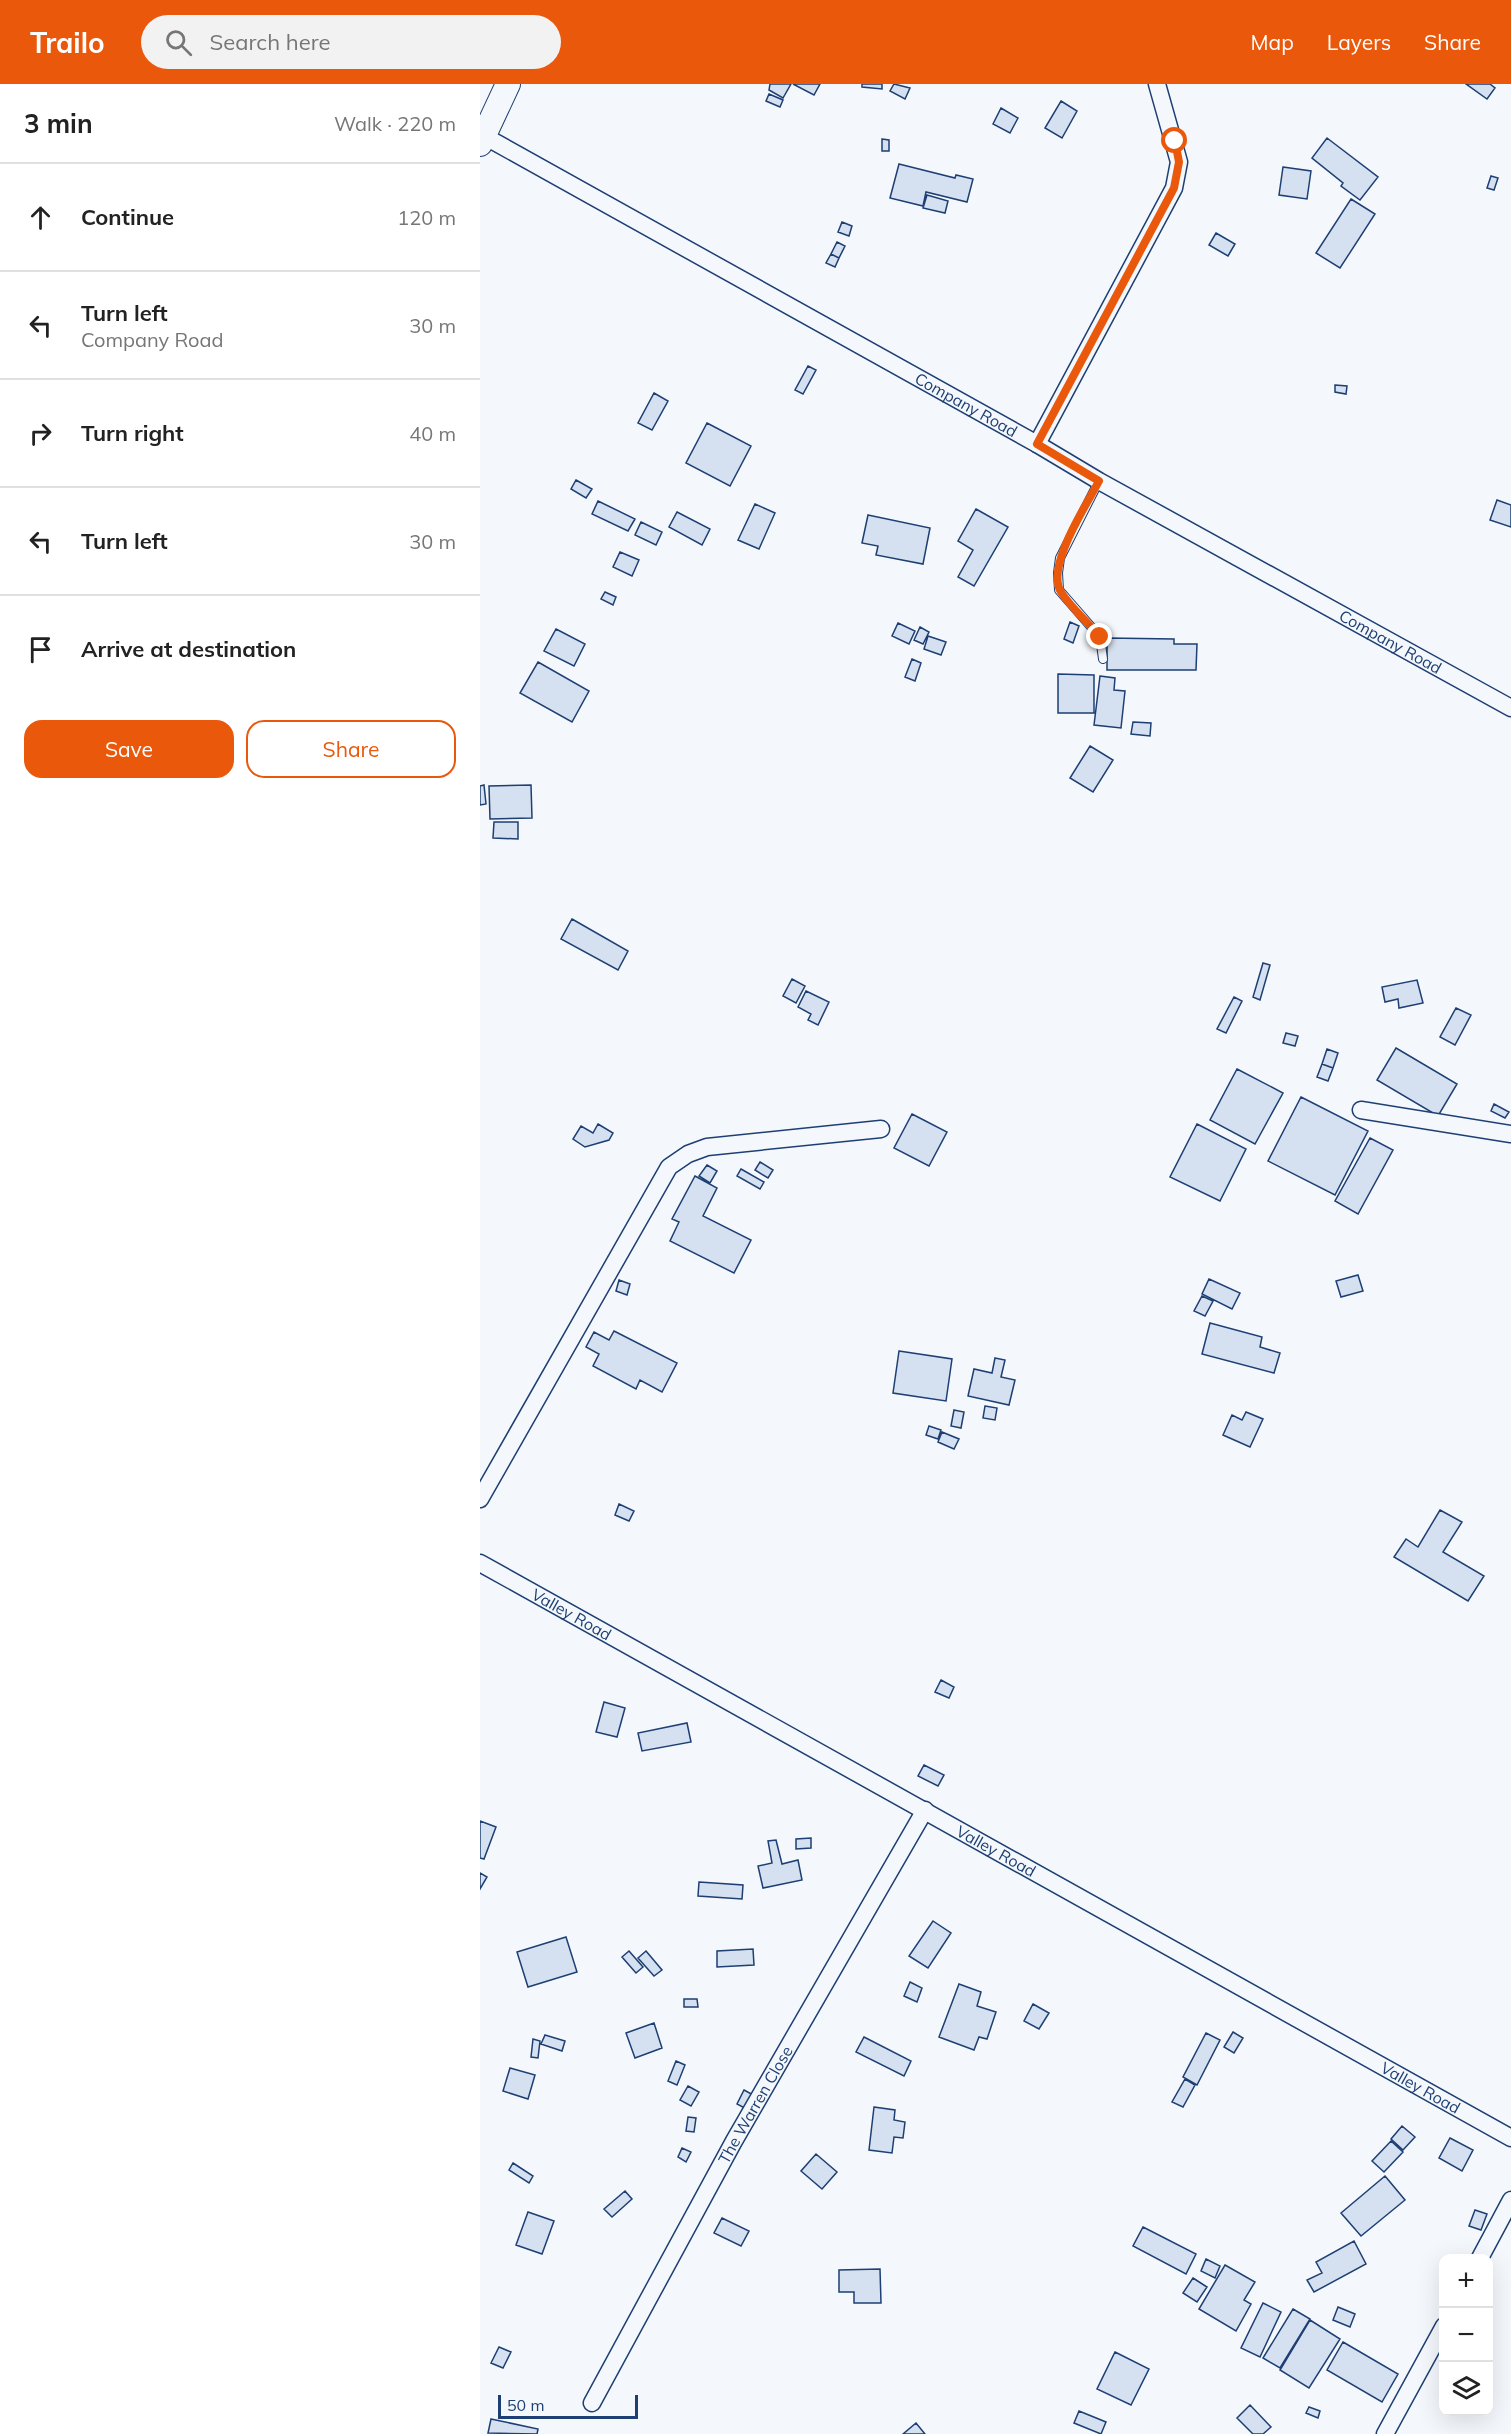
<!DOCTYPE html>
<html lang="en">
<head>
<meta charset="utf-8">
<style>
	body { margin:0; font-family:Mulish,sans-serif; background:#f2f2f2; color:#222 }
	.controls { position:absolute; right:18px; bottom:18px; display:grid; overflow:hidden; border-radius:12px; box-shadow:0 6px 24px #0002 }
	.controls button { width:54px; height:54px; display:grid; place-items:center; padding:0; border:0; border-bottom:2px solid #e0e0e0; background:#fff; color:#222; font:30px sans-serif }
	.scale { position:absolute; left:18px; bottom:15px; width:140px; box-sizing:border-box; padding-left:6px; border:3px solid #1d3f73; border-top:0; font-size:16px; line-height:21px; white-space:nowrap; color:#1d3f73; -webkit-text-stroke:4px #f4f7fb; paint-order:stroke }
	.stop { position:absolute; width:18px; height:18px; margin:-14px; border:4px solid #ea580c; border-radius:50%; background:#fff }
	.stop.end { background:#ea580c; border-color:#fff; box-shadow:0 2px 6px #0008 }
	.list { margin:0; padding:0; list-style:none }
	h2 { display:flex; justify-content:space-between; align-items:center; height:78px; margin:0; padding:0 24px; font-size:26px }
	h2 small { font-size:20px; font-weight:400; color:#767676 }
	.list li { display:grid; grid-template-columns:39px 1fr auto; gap:18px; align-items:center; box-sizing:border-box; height:108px; padding:0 24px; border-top:2px solid #e0e0e0 }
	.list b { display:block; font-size:22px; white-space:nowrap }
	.list p { margin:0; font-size:20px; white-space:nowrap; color:#767676 }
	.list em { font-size:20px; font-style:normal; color:#767676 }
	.actions { display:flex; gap:12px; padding:18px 24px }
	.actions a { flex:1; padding:14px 0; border:2px solid #ea580c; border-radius:18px; text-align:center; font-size:21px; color:#ea580c }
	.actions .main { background:#ea580c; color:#fff }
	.icon { flex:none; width:33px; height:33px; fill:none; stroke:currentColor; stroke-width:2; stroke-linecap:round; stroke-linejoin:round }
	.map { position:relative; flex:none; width:1031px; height:2350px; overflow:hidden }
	header { display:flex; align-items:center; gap:36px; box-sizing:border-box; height:84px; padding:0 30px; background:#ea580c; color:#fff }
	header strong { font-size:28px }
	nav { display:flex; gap:33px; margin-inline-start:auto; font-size:21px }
	.search { width:420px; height:54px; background:#f2f2f2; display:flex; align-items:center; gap:15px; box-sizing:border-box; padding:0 21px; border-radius:33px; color:#767676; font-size:22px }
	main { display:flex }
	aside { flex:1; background:#fff }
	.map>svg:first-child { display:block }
</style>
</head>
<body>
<header>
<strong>Trailo</strong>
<div class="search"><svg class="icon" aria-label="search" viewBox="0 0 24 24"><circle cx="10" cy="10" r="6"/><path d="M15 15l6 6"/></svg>Search here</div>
<nav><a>Map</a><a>Layers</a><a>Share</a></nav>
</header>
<main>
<aside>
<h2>3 min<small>Walk · 220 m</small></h2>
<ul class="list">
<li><svg class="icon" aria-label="ahead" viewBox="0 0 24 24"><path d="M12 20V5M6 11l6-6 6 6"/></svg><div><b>Continue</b></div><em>120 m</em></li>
<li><svg class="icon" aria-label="left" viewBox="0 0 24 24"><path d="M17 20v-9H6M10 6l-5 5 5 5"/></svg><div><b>Turn left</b><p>Company Road</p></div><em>30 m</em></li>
<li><svg class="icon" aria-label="right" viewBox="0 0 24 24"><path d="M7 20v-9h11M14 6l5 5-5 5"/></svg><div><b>Turn right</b></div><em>40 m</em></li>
<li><svg class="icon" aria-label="left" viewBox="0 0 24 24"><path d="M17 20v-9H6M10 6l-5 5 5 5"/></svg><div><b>Turn left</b></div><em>30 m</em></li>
<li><svg class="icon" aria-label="arrive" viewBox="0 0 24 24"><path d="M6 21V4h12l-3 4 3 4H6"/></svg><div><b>Arrive at destination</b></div></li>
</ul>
<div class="actions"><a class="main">Save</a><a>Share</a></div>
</aside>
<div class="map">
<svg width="1031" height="2350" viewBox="0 0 1031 2350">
	<rect width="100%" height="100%" fill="#f4f7fb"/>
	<path fill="#d5e0f0" stroke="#1d3f73" stroke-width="1.5" d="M290,0H311L303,14L289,6Z
		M313,0H340L334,11Z
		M382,0H402V5L382,3Z
		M414,0L430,4L425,15L410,7Z
		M986,0H1010L1015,4L1007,15Z
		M289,10L303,16L300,23L286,17Z
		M581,17L597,27L582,54L565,44Z
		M521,24L538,34L530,49L513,40Z
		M847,54L898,93L880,116L861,102L863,99L832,74Z
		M402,55L409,56V67H402Z
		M419,80L475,94L476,91L493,95L487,118L446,108L443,122L410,114Z
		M803,83L831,87L827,115L799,111Z
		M1011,92L1018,94L1014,106L1007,104Z
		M447,111L468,117L465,129L443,124Z
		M871,115L895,130L860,184L836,169Z
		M362,138L372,142L369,152L358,148Z
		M736,149L755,160L748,172L729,161Z
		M357,158L365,162L359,174L351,170Z
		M351,170L359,174L355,183L346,179Z
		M328,282L336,286L323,310L315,306Z
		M855,301L867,302L866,310L855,308Z
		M174,309L188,317L172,346L158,339Z
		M227,339L271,362L250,402L206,379Z
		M96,396L112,405L106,414L91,405Z
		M1017,416L1031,421V443L1010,436Z
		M118,417L155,435L148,447L112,430Z
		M275,420L295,429L279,465L258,456Z
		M496,425L528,443L494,502L478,493L493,466L478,457Z
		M197,428L230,445L222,461L189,443Z
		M388,431L450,444L443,480L396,471L398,462L382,459Z
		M161,438L182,448L176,461L155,451Z
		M140,468L159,476L152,492L133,483Z
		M125,508L136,513L133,521L121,515Z
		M590,538L599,542L593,559L584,555Z
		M418,539L435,547L429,560L412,552Z
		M440,543L449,548L443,560L434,556Z
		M76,545L105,560L94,582L64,567Z
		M448,552L466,558L461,571L444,565Z
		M627,554L694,555V560H717L716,586H627Z
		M432,575L441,579L435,597L425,593Z
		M58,578L109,607L92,638L40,609Z
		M578,590L614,591V629H578Z
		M620,592L635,594L634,606L645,607L641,644L614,641Z
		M653,638L671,639L670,652L651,650Z
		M610,662L633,676L613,708L590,694Z
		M4,701L6,720L0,721V702Z
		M51,701L52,734L10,735L9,702Z
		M14,738H38V755L13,754Z
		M92,835L148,867L138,886L81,855Z
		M783,879L790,881L780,916L773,913Z
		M312,895L325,902L316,919L303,912Z
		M937,896L943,919L919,924L918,915L905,918L902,903Z
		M326,907L349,918L338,941L328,936L331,930L318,923Z
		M754,913L762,917L746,949L737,945Z
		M976,924L991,931L975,961L960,953Z
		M806,949L818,952L815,962L803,959Z
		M916,964L977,1000L958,1032L897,996Z
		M847,965L858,969L853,984L842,980Z
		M842,980L853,984L848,997L837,993Z
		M757,985L803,1009L775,1060L730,1036Z
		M821,1013L888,1047L855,1111L788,1077Z
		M1014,1020L1029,1028L1025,1034L1011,1027Z
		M432,1030L467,1048L449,1082L414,1064Z
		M118,1040L133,1049L129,1056L105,1063L93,1055L101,1042L113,1049Z
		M717,1040L766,1065L740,1117L690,1093Z
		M890,1054L913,1066L878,1130L855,1117Z
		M280,1078L293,1086L288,1094L275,1086Z
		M227,1081L237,1087L230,1099L219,1092Z
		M261,1085L284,1098L280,1105L257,1092Z
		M215,1092L237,1104L223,1132L271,1156L254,1189L190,1157L199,1138L192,1135Z
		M878,1191L883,1207L861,1213L856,1197Z
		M729,1195L760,1209L752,1225L722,1210Z
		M139,1196L150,1200L147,1211L136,1207Z
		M722,1212L733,1217L725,1232L714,1227Z
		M730,1239L782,1253L780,1263L800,1269L794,1289L722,1270Z
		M134,1247L197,1279L182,1308L160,1296L156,1305L113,1282L119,1270L106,1263L114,1248L129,1256Z
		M419,1267L472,1275L466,1317L413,1309Z
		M515,1274L525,1276L521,1293L535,1296L529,1321L488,1312L494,1285L512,1289Z
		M505,1322L517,1324L515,1336L503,1334Z
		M474,1326L484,1328L481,1344L471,1342Z
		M766,1328L783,1335L770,1363L743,1351L752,1331L762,1336Z
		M449,1342L461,1346L458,1355L446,1351Z
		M462,1348L479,1355L474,1365L458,1358Z
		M139,1420L154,1427L149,1437L135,1431Z
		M960,1426L982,1438L963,1468L1004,1492L988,1517L914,1473L926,1455L938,1463Z
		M461,1596L474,1603L469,1614L455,1608Z
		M124,1618L145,1624L137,1653L116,1648Z
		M207,1639L211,1658L162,1667L158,1649Z
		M444,1681L464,1691L458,1702L438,1692Z
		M0,1737L16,1743L4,1775L0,1774Z
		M331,1754V1764L316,1765V1755Z
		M296,1756L302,1780L318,1776L322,1796L283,1804L278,1782L292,1779L288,1757Z
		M0,1789L7,1793L0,1805Z
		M219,1798L263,1801L262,1815L218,1812Z
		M453,1837L471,1849L448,1884L429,1872Z
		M86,1853L97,1888L48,1903L37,1868Z
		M273,1865L274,1881L237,1883V1867Z
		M149,1867L163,1883L156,1889L142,1873Z
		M166,1867L182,1886L174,1892L158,1874Z
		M430,1898L442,1904L437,1918L424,1912Z
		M479,1900L501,1908L497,1922L516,1928L507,1955L499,1953L494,1966L459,1953Z
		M204,1915H217L218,1923H204Z
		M553,1920L569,1929L559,1945L544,1937Z
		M174,1939L182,1964L155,1974L146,1949Z
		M753,1948L763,1954L754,1969L744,1963Z
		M726,1949L740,1956L717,2001L703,1993Z
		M65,1951L85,1957L82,1967L61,1960Z
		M384,1953L431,1977L424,1992L376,1968Z
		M53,1955L60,1957L58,1974L51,1973Z
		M196,1977L205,1981L197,2001L188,1997Z
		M30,1984L55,1991L48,2015L23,2007Z
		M705,1995L715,2001L703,2023L692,2018Z
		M208,2002L219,2008L211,2022L200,2016Z
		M264,2006L277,2013L270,2027L257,2020Z
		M394,2023L415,2026L414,2036L425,2038L423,2054L414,2053L412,2069L389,2066Z
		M208,2033L216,2034L214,2048L206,2047Z
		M922,2042L935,2053L923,2066L911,2055Z
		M970,2054L993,2066L982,2087L959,2074Z
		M911,2057L923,2068L904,2088L892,2077Z
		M202,2064L211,2068L206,2078L198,2073Z
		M336,2070L357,2088L342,2105L321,2087Z
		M33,2079L53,2092L49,2099L29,2086Z
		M905,2092L925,2116L881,2152L861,2129Z
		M145,2107L152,2115L132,2133L124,2125Z
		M995,2126L1007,2130L1001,2146L989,2142Z
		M48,2128L74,2137L62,2170L36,2161Z
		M242,2134L269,2147L261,2162L234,2149Z
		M663,2143L716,2170L706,2190L653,2162Z
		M874,2157L886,2180L834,2208L827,2196L842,2189L836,2178Z
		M726,2175L740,2182L735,2194L721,2187Z
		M745,2181L775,2198L764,2216L771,2220L756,2247L719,2225Z
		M400,2185L401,2219H374V2208H359V2186Z
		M713,2194L727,2203L717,2218L703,2209Z
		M783,2219L801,2228L780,2273L761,2264Z
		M858,2223L875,2230L870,2243L853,2236Z
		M813,2225L830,2235L800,2284L783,2274Z
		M830,2236L860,2255L829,2304L800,2286Z
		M863,2258L918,2290L902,2318L847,2286Z
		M19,2263L31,2268L23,2284L11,2279Z
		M635,2268L669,2285L651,2321L617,2305Z
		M770,2321L791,2343L783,2350H773L757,2334Z
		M829,2323L840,2327L838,2334L826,2329Z
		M599,2327L626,2338L621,2350L594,2339Z
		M11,2335L58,2345L57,2350L8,2349Z
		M436,2339L445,2350H423Z"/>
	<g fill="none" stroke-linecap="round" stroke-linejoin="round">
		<defs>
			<path id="lane" d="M619,397L580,474L578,489L579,506L620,553L623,575"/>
			<g id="street">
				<path id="s1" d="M4,52L557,360L619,397L1031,624"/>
				<path d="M557,360L694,104L699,78L677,0"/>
				<path d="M881,1026L1031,1050"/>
				<path d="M0,1415L189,1083L208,1070L227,1063L401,1045"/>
				<path id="s2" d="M0,1479L1031,2054"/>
				<path d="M1000,2174L1031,2116"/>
				<path id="s3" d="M112,2319L254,2057L445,1726"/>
				<path d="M905,2350L964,2242"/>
			</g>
			<path id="secondary" d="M0,60L28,0"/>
		</defs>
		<use href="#lane" stroke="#1d3f73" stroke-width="10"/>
		<use href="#street" stroke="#1d3f73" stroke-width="19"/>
		<use href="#secondary" stroke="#1d3f73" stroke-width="26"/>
		<use href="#lane" stroke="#f4f7fb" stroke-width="8"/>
		<use href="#street" stroke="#f4f7fb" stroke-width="16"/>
		<use href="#secondary" stroke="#f4f7fb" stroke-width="24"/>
	</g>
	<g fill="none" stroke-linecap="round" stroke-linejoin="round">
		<path stroke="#ea580c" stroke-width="8" d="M620,553C608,538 591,524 581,508C565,483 607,420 619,397L557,360L694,104L699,78L695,57"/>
	</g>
	<g text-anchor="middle" stroke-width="4.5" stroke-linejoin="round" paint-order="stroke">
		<g font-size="16" fill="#1d3f73" stroke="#f4f7fb">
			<text dy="6" stroke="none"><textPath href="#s1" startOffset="552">Company Road</textPath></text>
			<text dy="6" stroke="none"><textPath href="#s1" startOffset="1038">Company Road</textPath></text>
			<text dy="6" stroke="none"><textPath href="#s2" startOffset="105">Valley Road</textPath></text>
			<text dy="6" stroke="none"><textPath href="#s2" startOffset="591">Valley Road</textPath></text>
			<text dy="6" stroke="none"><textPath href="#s2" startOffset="1077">Valley Road</textPath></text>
			<text dy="6" stroke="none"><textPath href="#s3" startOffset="340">The Warren Close</textPath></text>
		</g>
	</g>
</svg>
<div class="controls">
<button>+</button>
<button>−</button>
<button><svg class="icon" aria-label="layers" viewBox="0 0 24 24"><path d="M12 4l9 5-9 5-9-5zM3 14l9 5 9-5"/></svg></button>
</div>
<div class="scale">50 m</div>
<div class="stop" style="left:695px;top:57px"></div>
<div class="stop end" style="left:620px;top:553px"></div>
</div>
</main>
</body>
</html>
